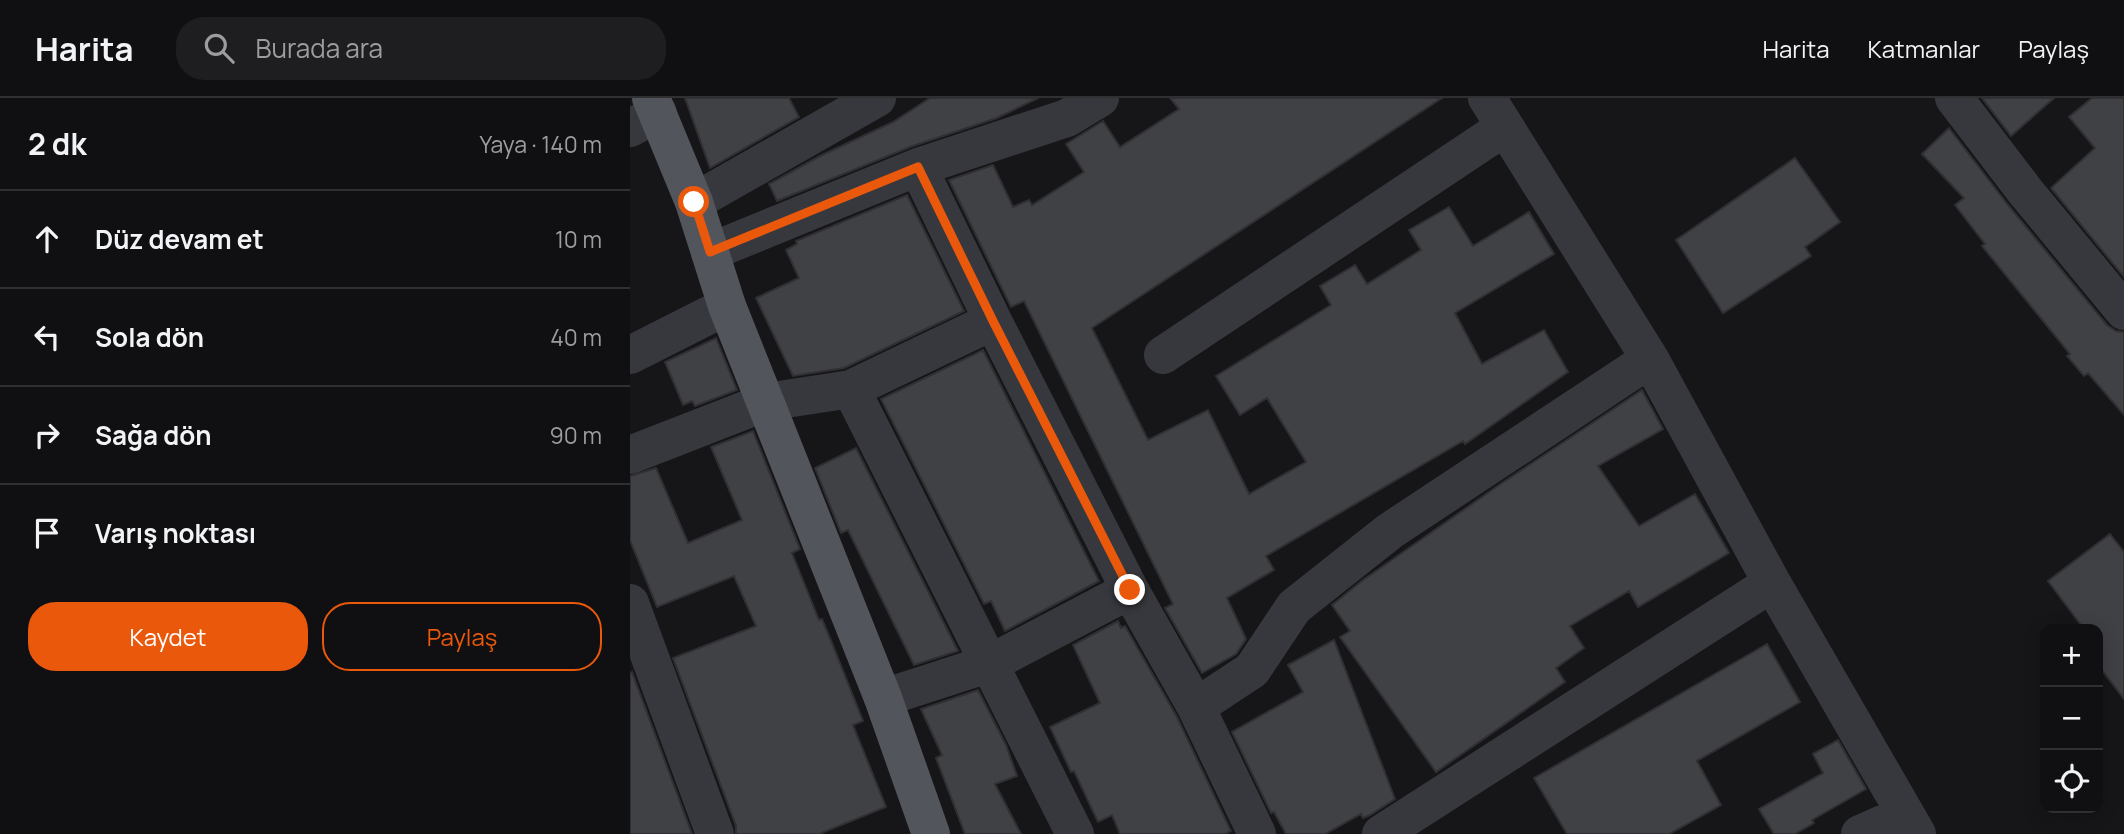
<!DOCTYPE html>
<html lang="tr">
<head>
<meta charset="utf-8">
<style>
	body { margin:0; font-family:Manrope,sans-serif; background:#1e1e20; color:#f1f3f6 }
	.controls { position:absolute; right:21px; bottom:21px; display:grid; overflow:hidden; border-radius:14px; box-shadow:0 4px 18px #0003 }
	.controls button { width:63px; height:63px; display:grid; place-items:center; padding:0; border:0; border-bottom:2px solid #303032; background:#101012; color:#f1f3f6; font:35px sans-serif }
	.stop { position:absolute; width:21px; height:21px; margin:-16px; border:5px solid #ea580c; border-radius:50%; background:#fff }
	.stop.end { background:#ea580c; border-color:#fff; box-shadow:0 2px 7px #0008 }
	.list { margin:0; padding:0; list-style:none }
	h2 { display:flex; justify-content:space-between; align-items:center; height:91px; margin:0; padding:0 28px; font-size:30px }
	h2 small { font-size:23px; font-weight:400; color:#9c9d9f }
	.list li { display:grid; grid-template-columns:46px 1fr auto; gap:21px; align-items:center; box-sizing:border-box; height:98px; padding:0 28px; border-top:2px solid #303032 }
	.list b { display:block; font-size:26px; white-space:nowrap }
	.list em { font-size:23px; font-style:normal; color:#9c9d9f }
	.actions { display:flex; gap:14px; padding:21px 28px }
	.actions a { flex:1; padding:16px 0; border:2px solid #ea580c; border-radius:28px; text-align:center; font-size:24px; color:#ea580c }
	.actions .main { background:#ea580c; color:#fff }
	.icon { flex:none; width:38px; height:38px; fill:none; stroke:currentColor; stroke-width:2; stroke-linecap:round; stroke-linejoin:round }
	.map { position:relative; flex:none; width:1494px; height:736px; overflow:hidden }
	header { display:flex; align-items:center; gap:42px; box-sizing:border-box; height:98px; padding:0 35px; background:#101012; border-bottom:2px solid #303032 }
	header strong { font-size:33px }
	nav { display:flex; gap:38px; margin-inline-start:auto; font-size:24px }
	.search { width:490px; height:63px; background:#1e1e20; display:flex; align-items:center; gap:18px; box-sizing:border-box; padding:0 24px; border-radius:28px; color:#9c9d9f; font-size:26px }
	main { display:flex }
	aside { flex:1; background:#101012 }
	.map>svg:first-child { display:block }
</style>
</head>
<body>
<header>
<strong>Harita</strong>
<div class="search"><svg class="icon" aria-label="search" viewBox="0 0 24 24"><circle cx="10" cy="10" r="6"/><path d="M15 15l6 6"/></svg>Burada ara</div>
<nav><a>Harita</a><a>Katmanlar</a><a>Paylaş</a></nav>
</header>
<main>
<aside>
<h2>2 dk<small>Yaya · 140 m</small></h2>
<ul class="list">
<li><svg class="icon" aria-label="ahead" viewBox="0 0 24 24"><path d="M12 20V5M6 11l6-6 6 6"/></svg><div><b>Düz devam et</b></div><em>10 m</em></li>
<li><svg class="icon" aria-label="left" viewBox="0 0 24 24"><path d="M17 20v-9H6M10 6l-5 5 5 5"/></svg><div><b>Sola dön</b></div><em>40 m</em></li>
<li><svg class="icon" aria-label="right" viewBox="0 0 24 24"><path d="M7 20v-9h11M14 6l5 5-5 5"/></svg><div><b>Sağa dön</b></div><em>90 m</em></li>
<li><svg class="icon" aria-label="arrive" viewBox="0 0 24 24"><path d="M6 21V4h12l-3 4 3 4H6"/></svg><div><b>Varış noktası</b></div></li>
</ul>
<div class="actions"><a class="main">Kaydet</a><a>Paylaş</a></div>
</aside>
<div class="map">
<svg width="1494" height="736" viewBox="0 0 1494 736">
	<rect width="100%" height="100%" fill="#161618"/>
	<path fill="#404145" stroke="#303034" stroke-width="2" d="M55,0H159L169,19L80,70Z
		M300,0H408L367,20L280,49L147,103L139,86L190,58L263,24Z
		M540,0H812L462,230L518,342L578,312L619,396L676,364L637,300L610,317L586,278L701,207L690,188L725,167L737,186L791,152L779,132L819,109L843,148L899,114L924,156L825,215L852,266L914,232L938,274L835,346L833,343L636,458L644,472L597,500L616,541L606,556L572,575L535,510L543,506L394,203L381,209L319,82L363,67L383,109L399,102L402,107L454,74L436,46L473,23L490,49L549,11Z
		M1352,0H1424L1381,38Z
		M1462,0H1494V179L1421,90L1465,50L1439,19Z
		M1319,30L1378,107L1477,227L1486,233L1494,234V317L1458,275L1454,278L1437,258L1440,256L1352,148L1355,146L1325,107L1334,100L1292,56Z
		M1165,60L1210,124L1175,149L1181,158L1093,215L1046,142Z
		M277,97L334,213L214,270L163,278L126,200L169,180L156,152L167,146L166,143Z
		M86,240L107,292L65,308L62,303L53,307L35,264Z
		M353,252L469,483L375,533L361,503L354,506L251,301Z
		M1012,292L1033,331L968,368L1009,428L1065,396L1099,455L1008,509L999,493L940,528L954,550L926,570L935,584L806,674L710,539L720,533L702,507L733,482L872,385Z
		M123,333L170,451L162,455L189,522L192,521L202,545L233,623L223,627L256,709L189,736H106V728L43,560L126,528L104,478L27,509L0,442V378L26,370L58,445L112,422L81,349Z
		M226,350L328,553L284,567L218,432L211,435L185,370Z
		M1480,436L1494,454V601L1468,567V531H1454L1418,483Z
		M488,523L491,530L495,528L547,619L601,733L595,736H490L482,717L468,724L444,673L441,674L420,629L470,605L443,547Z
		M704,542L765,701L740,717L733,720L731,716L695,736H656L644,714L641,715L602,634L673,594L658,567Z
		M1137,546L1170,604L1067,663L1091,707L1039,736H937L904,680Z
		M2,574L62,736H0V575Z
		M348,592L376,647L387,678L365,686L391,736H335L306,660L312,657L291,611Z
		M1208,642L1236,691L1182,722L1184,725L1165,736H1144L1129,711L1193,675L1183,656Z"/>
	<g fill="none" stroke-linecap="round" stroke-linejoin="round">
		<path stroke="#37383d" stroke-width="38" d="M857,0L1020,261L1142,485L1287,736
			M1324,0L1395,93L1494,213
			M0,30L28,15
			M288,69L363,223L500,492L566,609L627,736
			M64,104L247,0
			M80,154L288,69L437,20L470,0
			M0,257L97,208
			M533,257L875,29
			M221,291L445,736
			M0,357L136,304L221,291L363,223
			M0,505L85,736
			M253,600L361,565L500,492
			M566,609L622,572L664,509L760,433L1020,261
			M751,736L1142,485
			M1230,736L1275,716"/>
		<path stroke="#53555c" stroke-width="38" d="M21,0L64,104L97,208L253,600L301,736"/>
	</g>
	<g fill="none" stroke-linecap="round" stroke-linejoin="round">
		<path stroke="#ea580c" stroke-width="9" d="M64,104L80,154L288,69L363,223L500,492"/>
	</g>
</svg>
<div class="controls">
<button>+</button>
<button>−</button>
<button><svg class="icon" aria-label="locate" viewBox="0 0 24 24"><circle cx="12" cy="12" r="6"/><path d="M12 2v4M12 18v4M2 12h4M18 12h4"/></svg></button>
</div>
<div class="stop" style="left:64px;top:104px"></div>
<div class="stop end" style="left:500px;top:492px"></div>
</div>
</main>
</body>
</html>
